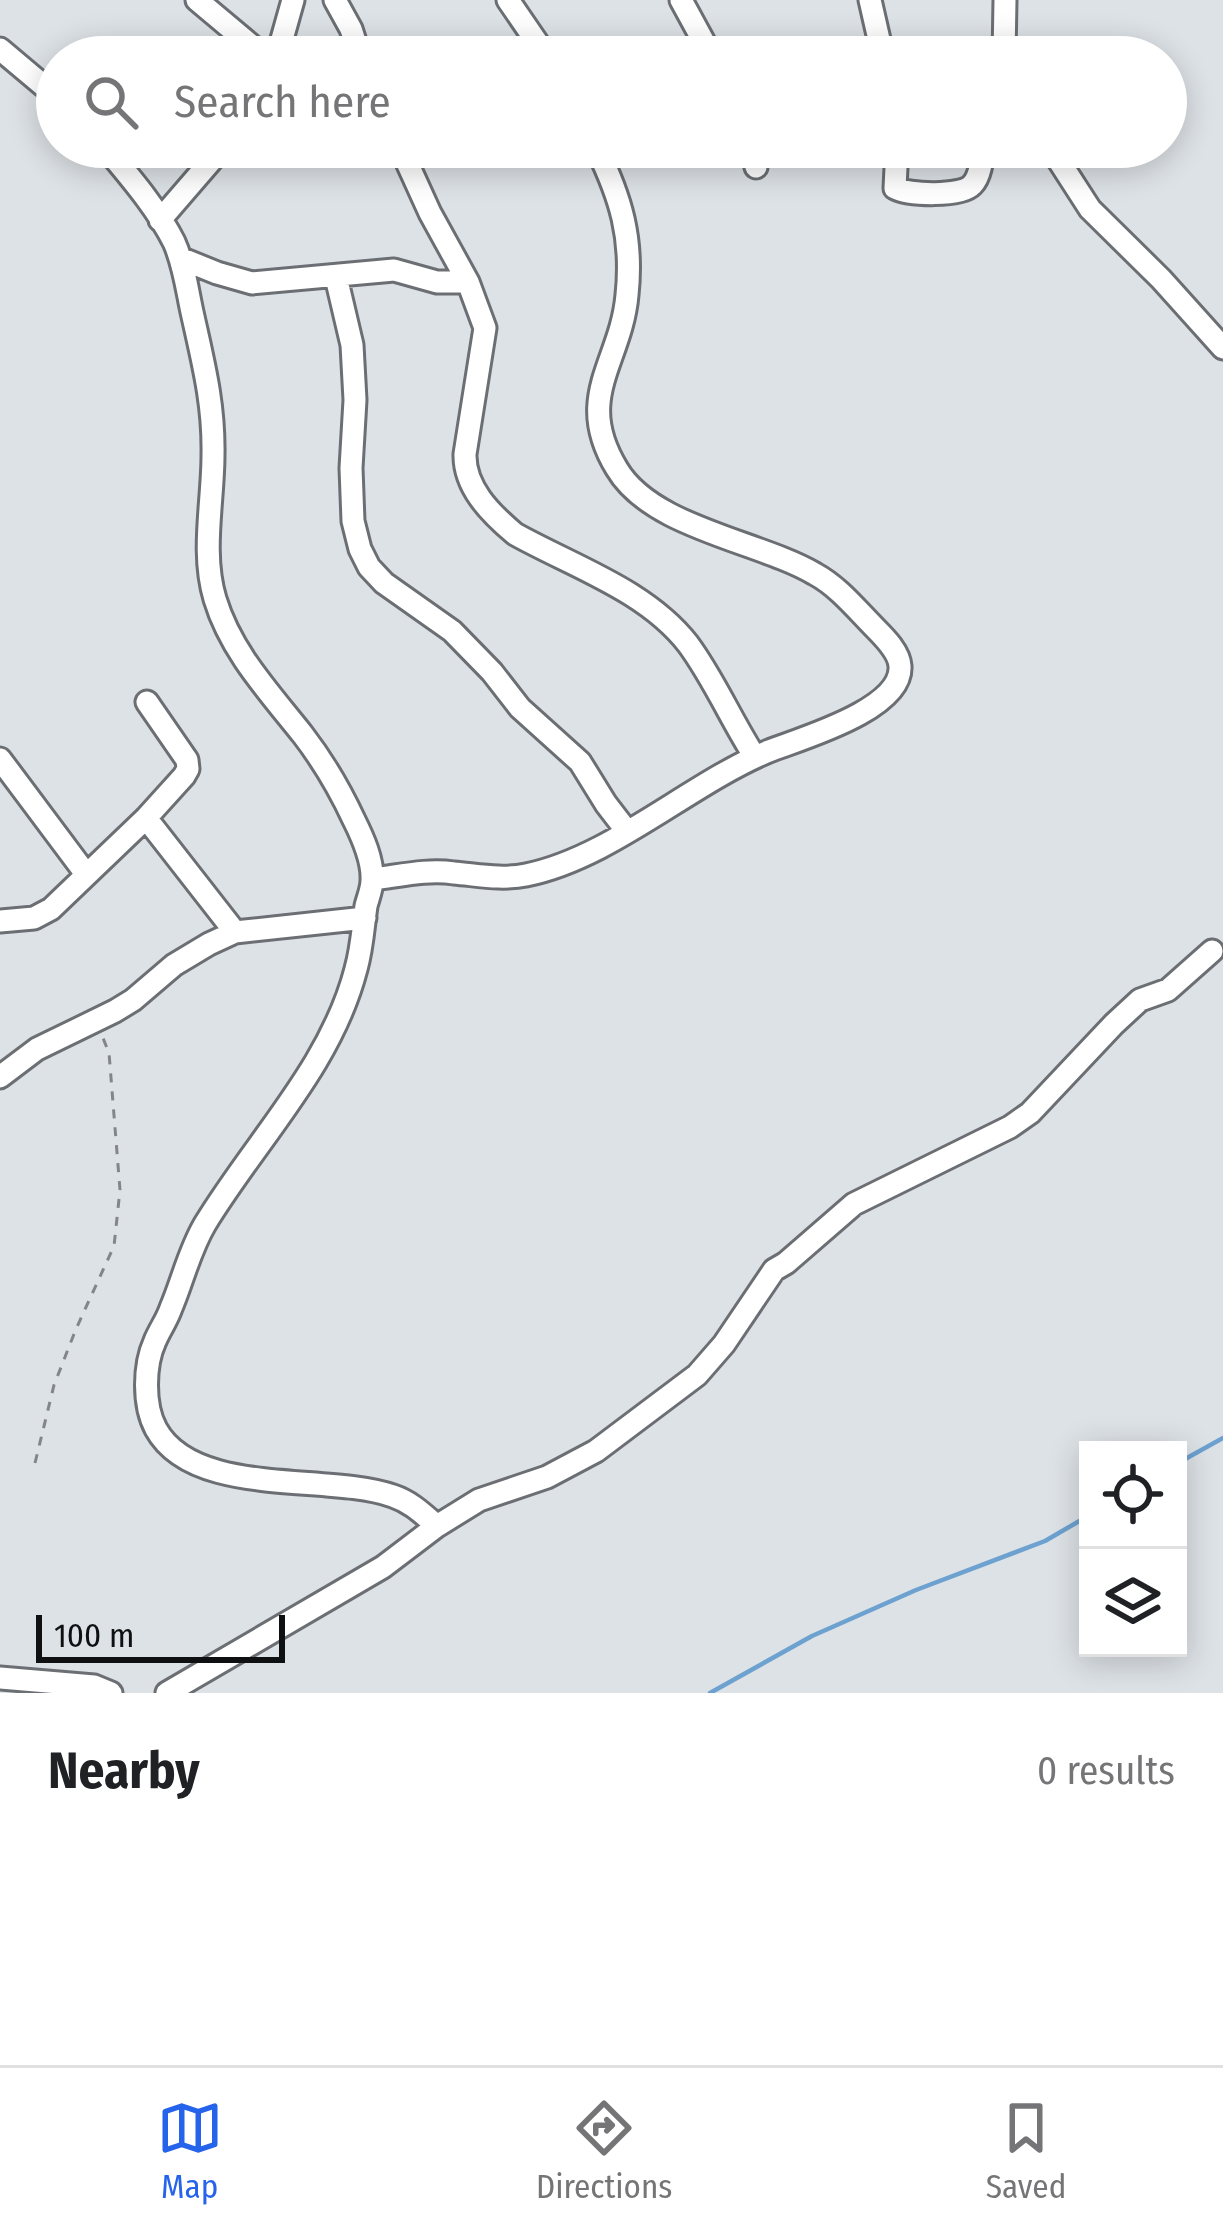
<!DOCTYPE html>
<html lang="en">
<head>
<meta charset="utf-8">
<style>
	body { margin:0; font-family:"Fira Sans Condensed",sans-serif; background:#f2f2f2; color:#202124 }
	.controls { position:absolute; right:36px; bottom:36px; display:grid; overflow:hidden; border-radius:0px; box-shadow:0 6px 30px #0003 }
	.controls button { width:108px; height:108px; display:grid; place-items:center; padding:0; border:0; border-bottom:3px solid #e0e0e0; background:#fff; color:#202124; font:60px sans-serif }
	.scale { position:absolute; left:36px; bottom:30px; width:249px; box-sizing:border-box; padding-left:12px; border:6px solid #0e1011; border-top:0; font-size:33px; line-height:42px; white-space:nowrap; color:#0e1011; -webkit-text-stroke:9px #dde2e6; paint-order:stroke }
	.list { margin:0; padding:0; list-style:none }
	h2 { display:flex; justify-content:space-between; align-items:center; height:156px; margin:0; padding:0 48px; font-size:51px }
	h2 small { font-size:39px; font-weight:400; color:#757577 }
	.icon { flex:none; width:66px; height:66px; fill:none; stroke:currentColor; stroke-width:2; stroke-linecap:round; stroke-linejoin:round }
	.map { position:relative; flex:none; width:1223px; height:1693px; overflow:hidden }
	.search { position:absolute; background:#fff; box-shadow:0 6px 30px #0003; left:36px; right:36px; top:36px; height:132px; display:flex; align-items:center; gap:30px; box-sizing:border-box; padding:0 42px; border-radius:66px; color:#757577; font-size:45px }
	.sheet { height:372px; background:#fff }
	nav { display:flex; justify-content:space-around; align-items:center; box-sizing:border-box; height:168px; border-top:3px solid #e0e0e0; background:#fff; font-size:33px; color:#757577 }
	nav a { display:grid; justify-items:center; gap:6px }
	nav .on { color:#2563eb }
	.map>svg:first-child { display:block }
</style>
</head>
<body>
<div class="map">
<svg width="1223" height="1693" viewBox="0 0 1223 1693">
	<rect width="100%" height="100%" fill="#dde2e6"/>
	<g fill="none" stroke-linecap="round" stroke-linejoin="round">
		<path stroke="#6da1d0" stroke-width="4.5" d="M1178,1463L1223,1438
			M710,1693L812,1636L916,1590L1045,1541L1088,1516"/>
		<defs>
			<path id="minor" d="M197,0L265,57
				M335,0L351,29L360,57
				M508,0L547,57
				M681,0L712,57
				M870,0L883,57
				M0,49L57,97
				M277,57L293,0
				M1004,57L1005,0
				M105,147C129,176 157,208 174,242C184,264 187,289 192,312C203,362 214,403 213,455C213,502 201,553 215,599C231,652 269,692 303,735C323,761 340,790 354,820C363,838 373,860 372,880C372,889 368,898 366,906C363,927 362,948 356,969C331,1066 256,1140 205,1224C189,1251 183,1280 171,1308C167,1320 160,1329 155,1341C144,1365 143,1405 156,1429C194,1498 328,1473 393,1496C411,1502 423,1514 437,1526
				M400,147L430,213L468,282L485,328L465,454C464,487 490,513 515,534C572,566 646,590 688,644C714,679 731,720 755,757
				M751,147L756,167
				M897,147L895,188C908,195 961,197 972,185C981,176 982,158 983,147
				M1050,147L1090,209L1161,279L1223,348
				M160,220L223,147
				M180,258L217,273L252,283L394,270L437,282H468
				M336,277L352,345L355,400L351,468L353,521L360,549L369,567L384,583L452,631L492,672L520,708L580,762L606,804L626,830
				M0,759L86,874
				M146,818L235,932
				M373,879C399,876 427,869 454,873C478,875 502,880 526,875C611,858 689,784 769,751C799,739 903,710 900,666C899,652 885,638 876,629C857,610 839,587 815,574C759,541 652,528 617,469C573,397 621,363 627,295C633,238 621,198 596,147
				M0,921L34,918L51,909L146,818L184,776L188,769L187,760L147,702
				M0,1077L37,1049L115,1011L133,1000L174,965L209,944L235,932L365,918
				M0,1678L94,1686L111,1693
				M167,1693L383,1567L437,1526L479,1500L547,1477L596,1451L697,1375L724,1344L774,1270L786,1263L854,1204L1010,1127L1030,1113L1114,1024L1140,1000L1168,990L1212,951"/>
		</defs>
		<use href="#minor" stroke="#6b6f73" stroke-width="27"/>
		<path stroke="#838689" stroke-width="3" stroke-dasharray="9 9" stroke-linecap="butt" d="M35,1463L54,1385L76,1329L114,1246L120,1190L109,1053L103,1038"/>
		<use href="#minor" stroke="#fff" stroke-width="21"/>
	</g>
</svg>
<div class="controls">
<button><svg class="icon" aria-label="locate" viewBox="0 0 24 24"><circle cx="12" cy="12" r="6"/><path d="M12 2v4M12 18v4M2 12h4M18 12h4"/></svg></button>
<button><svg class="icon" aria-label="layers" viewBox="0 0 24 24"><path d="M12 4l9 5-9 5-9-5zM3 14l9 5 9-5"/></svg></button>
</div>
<div class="scale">100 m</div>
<div class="search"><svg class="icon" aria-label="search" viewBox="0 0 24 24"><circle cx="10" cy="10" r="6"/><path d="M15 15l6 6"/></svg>Search here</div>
</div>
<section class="sheet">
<h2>Nearby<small>0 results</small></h2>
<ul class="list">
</ul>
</section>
<nav>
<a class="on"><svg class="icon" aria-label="map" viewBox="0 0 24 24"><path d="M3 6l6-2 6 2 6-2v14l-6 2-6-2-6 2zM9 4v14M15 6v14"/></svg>Map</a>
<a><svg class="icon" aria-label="directions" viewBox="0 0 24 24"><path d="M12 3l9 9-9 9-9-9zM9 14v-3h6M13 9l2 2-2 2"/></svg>Directions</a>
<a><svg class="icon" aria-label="saved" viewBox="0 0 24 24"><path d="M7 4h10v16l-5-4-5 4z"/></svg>Saved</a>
</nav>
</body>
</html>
